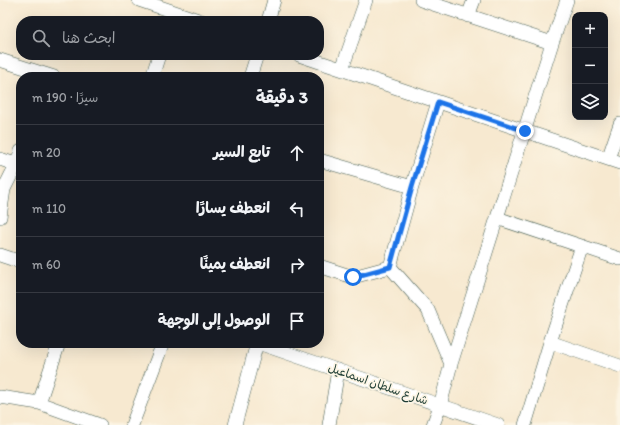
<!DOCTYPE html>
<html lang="ar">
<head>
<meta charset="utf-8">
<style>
	body { margin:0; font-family:Itim,"Playpen Sans Arabic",sans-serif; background:#242831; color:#f1f3f6; direction:rtl }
	.controls { position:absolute; right:12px; top:12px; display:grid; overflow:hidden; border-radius:8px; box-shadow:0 4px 16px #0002 }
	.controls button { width:36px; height:36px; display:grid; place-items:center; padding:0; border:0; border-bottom:1px solid #363941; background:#171b24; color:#f1f3f6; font:20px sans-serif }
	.stop { position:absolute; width:12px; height:12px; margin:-9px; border:3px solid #1a73e8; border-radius:50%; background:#fff }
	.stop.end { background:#1a73e8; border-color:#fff; box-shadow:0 1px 4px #0008 }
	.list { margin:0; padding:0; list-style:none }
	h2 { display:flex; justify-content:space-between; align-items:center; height:52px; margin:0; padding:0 16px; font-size:17px }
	h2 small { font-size:13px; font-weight:400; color:#9ea1a6 }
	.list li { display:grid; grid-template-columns:26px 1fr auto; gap:12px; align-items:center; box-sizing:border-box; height:56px; padding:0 16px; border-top:1px solid #363941 }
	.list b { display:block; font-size:15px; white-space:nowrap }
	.list em { font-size:13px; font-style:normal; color:#9ea1a6 }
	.icon { flex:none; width:22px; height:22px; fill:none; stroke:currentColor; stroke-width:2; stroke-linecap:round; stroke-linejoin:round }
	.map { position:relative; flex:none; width:620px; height:425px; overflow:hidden; direction:ltr }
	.search { position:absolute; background:#171b24; box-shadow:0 4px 16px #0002; left:16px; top:16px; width:308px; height:44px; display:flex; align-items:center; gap:10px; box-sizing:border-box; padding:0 14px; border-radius:16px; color:#9ea1a6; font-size:15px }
	.panel { position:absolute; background:#171b24; box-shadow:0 4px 16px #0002; left:16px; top:72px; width:308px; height:276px; border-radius:16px; direction:rtl }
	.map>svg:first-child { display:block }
</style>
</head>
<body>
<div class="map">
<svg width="620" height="425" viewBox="0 0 620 425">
	<rect width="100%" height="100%" fill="#fcf5e5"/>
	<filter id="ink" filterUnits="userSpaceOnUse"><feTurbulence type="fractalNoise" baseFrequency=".025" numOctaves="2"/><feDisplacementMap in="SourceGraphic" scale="8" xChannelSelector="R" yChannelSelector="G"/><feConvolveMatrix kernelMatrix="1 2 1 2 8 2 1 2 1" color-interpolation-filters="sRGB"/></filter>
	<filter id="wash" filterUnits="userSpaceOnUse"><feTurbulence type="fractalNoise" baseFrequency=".012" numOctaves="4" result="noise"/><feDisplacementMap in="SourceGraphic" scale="16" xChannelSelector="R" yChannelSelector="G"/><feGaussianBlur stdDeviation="0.9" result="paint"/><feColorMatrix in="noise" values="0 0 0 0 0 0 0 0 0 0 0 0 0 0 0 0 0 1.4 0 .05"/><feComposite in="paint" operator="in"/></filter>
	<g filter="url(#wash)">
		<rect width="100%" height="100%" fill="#f7e9d0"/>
	</g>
	<g filter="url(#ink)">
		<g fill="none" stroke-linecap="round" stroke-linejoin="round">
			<defs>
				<path id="minor" d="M139,0L201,21
					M421,0L552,43
					M468,16L474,0
					M268,21L274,0
					M299,55L620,163
					M0,60L54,77
					M342,69L366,0
					M152,77L159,55
					M250,77L257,55
					M0,159L21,166
					M608,159L620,124
					M319,160L412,187
					M0,217L4,189L16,165L21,151
					M497,218L620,259
					M0,255L21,262
					M319,266L353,277L390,267L428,310L451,364
					M390,267L412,187L438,102
					M550,342L620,366
					M258,343L498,425
					M0,397L39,403L100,425
					M39,403L59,343
					M132,425L163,343
					M235,425L257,343
					M329,425L338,370
					M433,425L440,406L451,364L552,43L567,0
					M525,425L550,342L582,246"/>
			</defs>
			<use href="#minor" stroke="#3f574b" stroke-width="14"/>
			<use href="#minor" stroke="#fff" stroke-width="13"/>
		</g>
	</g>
	<g fill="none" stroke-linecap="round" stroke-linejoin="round" filter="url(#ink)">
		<path stroke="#1a73e8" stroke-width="5" d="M353,277L390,267L412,187L438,102L525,131"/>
	</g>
	<g text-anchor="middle" stroke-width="3.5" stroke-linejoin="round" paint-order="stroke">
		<g font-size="12" fill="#1f3d34" stroke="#fcf5e5">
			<text transform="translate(378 384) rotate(19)" y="4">شارع سلطان اسماعيل</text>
		</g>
	</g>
</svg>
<div class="controls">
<button>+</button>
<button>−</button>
<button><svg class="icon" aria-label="layers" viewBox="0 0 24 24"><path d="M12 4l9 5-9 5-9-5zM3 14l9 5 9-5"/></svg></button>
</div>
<div class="stop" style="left:353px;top:277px"></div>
<div class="stop end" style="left:525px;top:131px"></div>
<div class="search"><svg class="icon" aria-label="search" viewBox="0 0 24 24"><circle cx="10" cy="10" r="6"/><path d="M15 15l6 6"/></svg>ابحث هنا</div>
<section class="panel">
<h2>3 دقيقة<small>سيرًا · 190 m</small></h2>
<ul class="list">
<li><svg class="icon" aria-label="ahead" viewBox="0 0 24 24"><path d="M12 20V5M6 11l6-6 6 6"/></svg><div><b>تابع السير</b></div><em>20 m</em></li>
<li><svg class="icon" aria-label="left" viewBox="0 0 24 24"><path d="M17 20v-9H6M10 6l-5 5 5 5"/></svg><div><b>انعطف يسارًا</b></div><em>110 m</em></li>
<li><svg class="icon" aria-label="right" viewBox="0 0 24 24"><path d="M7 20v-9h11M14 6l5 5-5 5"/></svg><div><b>انعطف يمينًا</b></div><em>60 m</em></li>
<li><svg class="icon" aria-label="arrive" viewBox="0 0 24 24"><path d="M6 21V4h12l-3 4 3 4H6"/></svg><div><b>الوصول إلى الوجهة</b></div></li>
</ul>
</section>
</div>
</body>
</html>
